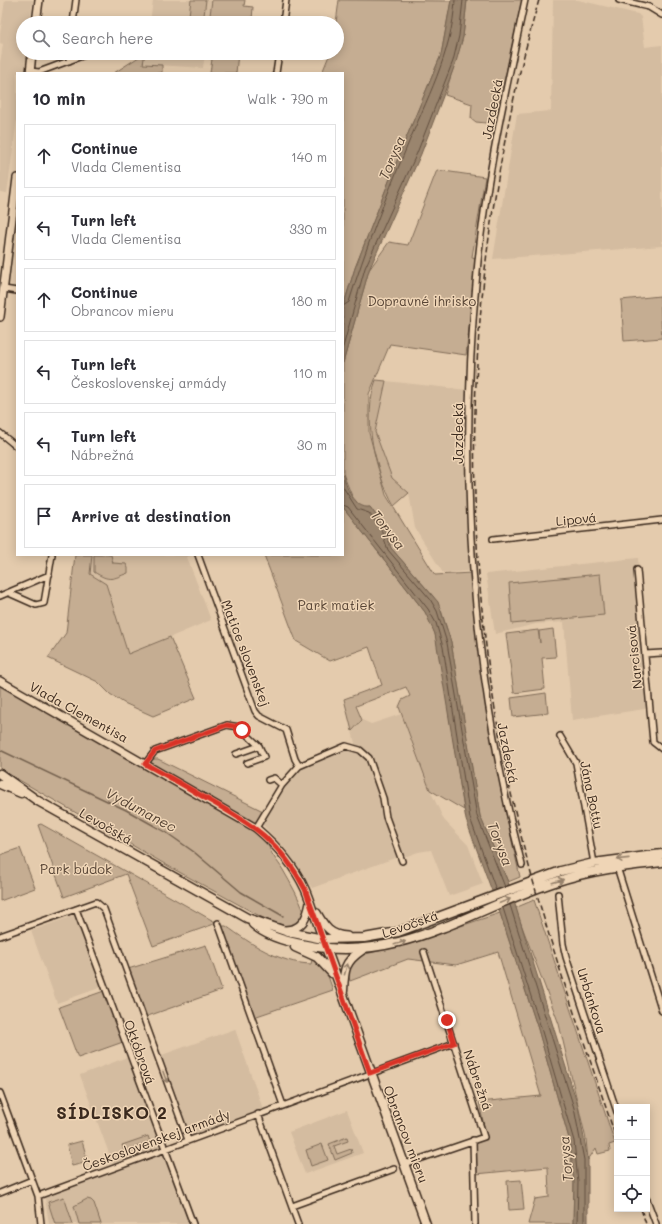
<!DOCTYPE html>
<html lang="en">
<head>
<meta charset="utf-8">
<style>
	body { margin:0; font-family:Mali,sans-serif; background:#f2f2f3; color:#2b2b33 }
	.controls { position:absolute; right:12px; bottom:12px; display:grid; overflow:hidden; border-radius:0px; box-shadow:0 2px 10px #0003 }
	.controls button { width:36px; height:36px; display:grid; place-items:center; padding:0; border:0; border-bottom:1px solid #e1e1e2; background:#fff; color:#2b2b33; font:20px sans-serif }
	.stop { position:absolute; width:12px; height:12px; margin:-9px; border:3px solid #d93025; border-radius:50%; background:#fff }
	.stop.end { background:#d93025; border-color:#fff; box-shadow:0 1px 4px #0008 }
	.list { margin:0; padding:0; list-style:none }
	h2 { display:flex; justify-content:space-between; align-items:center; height:52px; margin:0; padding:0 16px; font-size:17px }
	h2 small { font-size:13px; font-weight:400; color:#7c7c81 }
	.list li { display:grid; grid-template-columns:26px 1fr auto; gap:12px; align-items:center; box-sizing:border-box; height:64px; margin:0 8px 8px; padding:0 8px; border:1px solid #e1e1e2; border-radius:0px }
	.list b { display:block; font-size:15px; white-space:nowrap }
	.list p { margin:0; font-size:13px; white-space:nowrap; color:#7c7c81 }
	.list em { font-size:13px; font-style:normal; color:#7c7c81 }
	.icon { flex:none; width:22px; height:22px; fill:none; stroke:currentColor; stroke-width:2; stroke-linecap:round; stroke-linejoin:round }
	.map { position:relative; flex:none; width:662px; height:1224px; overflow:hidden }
	.search { position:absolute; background:#fff; box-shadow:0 2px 10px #0003; left:16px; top:16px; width:328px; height:44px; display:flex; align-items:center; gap:10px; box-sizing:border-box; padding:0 14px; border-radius:22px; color:#7c7c81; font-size:15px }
	.panel { position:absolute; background:#fff; box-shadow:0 2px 10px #0003; left:16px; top:72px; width:328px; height:484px; border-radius:0px }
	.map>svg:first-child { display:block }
</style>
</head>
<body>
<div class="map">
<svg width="662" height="1224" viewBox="0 0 662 1224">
	<rect width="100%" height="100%" fill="#e4cbad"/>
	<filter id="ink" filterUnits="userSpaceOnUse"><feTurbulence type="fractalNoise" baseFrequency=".025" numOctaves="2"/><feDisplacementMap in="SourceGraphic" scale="8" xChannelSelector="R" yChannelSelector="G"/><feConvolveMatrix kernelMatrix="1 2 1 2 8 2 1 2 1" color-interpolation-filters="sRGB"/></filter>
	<g filter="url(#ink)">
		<path fill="#d4bca0" d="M5,0H33L30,23H23V53H27L25,73H17V119L7,193L0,192V63L3,44L0,43V34Z
			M153,0H212L209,23H150Z
			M553,0H578L638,14L641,17L645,47L662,45V246L493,259L517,114L551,111Z
			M145,53H205L203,68L143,64Z
			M386,381L467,390L471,571L443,573L415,528L409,493L392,478L375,432Z
			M92,555H191L187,557L211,620L128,655L106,585L90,574Z
			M638,558L651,708L572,720L564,622L536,624L495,634L486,574Z
			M401,714L430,790L444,820L468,845L483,884L449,896L431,850L418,852L407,856L403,855L312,888L286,850L263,825V811L285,777L298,765L345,748L357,751L352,731L362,720L371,724Z
			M75,915L102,987L57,1003L31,931Z
			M235,1029L264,1112L189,1138L159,1056Z
			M130,1056L165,1148L114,1167L80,1075Z
			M347,1110L363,1153L305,1174L289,1132Z
			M164,1153L190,1224H49L45,1198Z"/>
		<path fill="#c5ad92" stroke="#806c58" d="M191,0H206L203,23H188Z
			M212,0H245L244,6L253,7L252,20L242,19V23H209Z
			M339,0L451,1L441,55L402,148L355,268L343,307V73H322L330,53H337V23H336Z
			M467,0H522L498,110L493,109L491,119L486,123L476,122L471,118L472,104L445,95L463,37Z
			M145,53L143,64L162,65V73H114Z
			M205,53H238L236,73H210L212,59L205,58Z
			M437,170L485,177L472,257L477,258L466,355L390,344L369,394V433L386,495L435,575L472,573C478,676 497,777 520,877L508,882L480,816L451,642L441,610L433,596L391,548L383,525L370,507L364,508L360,506L352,496L343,474V363L369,270L389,242L408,245Z
			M660,296L662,338L624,341L621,300Z
			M376,380L386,381L375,432L392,478L409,493L394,506C375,473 362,417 376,380Z
			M343,507L425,612L432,624L439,648L464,810L430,790L399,707L402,700L410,696L406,687L356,706L362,720L352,731L344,699L382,685L369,647L330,661L296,641L264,555H343Z
			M75,555H92L90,574L106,584L128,654L170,637L196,698L153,716L124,703L110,694L98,682L48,658L66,633Z
			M94,555H111L113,563L126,564L128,568V573C112,579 110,582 94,572Z
			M600,574L604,615L512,624L509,583Z
			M553,629L556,657L542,658L545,689L514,693L506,634L538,630L540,643L539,631Z
			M0,682L138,759H158L263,811L251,830L268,843C270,854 277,860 283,870C291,884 299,898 304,912C298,925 292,928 278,926L170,867L0,769Z
			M546,693L548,713L513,717L511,698Z
			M41,824L217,923L153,946L126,874L64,897L38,825Z
			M20,848L35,888L0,901V855Z
			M534,900L615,1143L609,1145L610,1151L598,1154L596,1148L588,1160L586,1139L559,1024L515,908Z
			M500,913L538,1029L570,1142L574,1182L573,1224H528L535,1199L549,1197L548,1167L476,1174V1137L483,1131L484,1126L479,1102L541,1096L498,952L456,965L408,959L350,981C347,970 349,965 356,956L397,947Z
			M222,926H226C251,944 279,963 311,964L312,960L324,965L333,990L254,1017Z
			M206,945L222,990L145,1017L128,969Z
			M104,991L123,1042L78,1058L59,1007Z
			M148,1136L150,1142L124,1151L122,1145Z
			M347,1137L348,1141L334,1146L337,1154L351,1149L352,1153L335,1160L329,1144Z
			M82,1141L88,1162L72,1166L67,1145Z
			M322,1144L328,1160L311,1166L306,1150Z
			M521,1180L524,1209L509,1210L507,1181Z
			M64,1197L73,1224H55L48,1202Z
			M87,1199L91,1200L94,1203L101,1224H79L74,1206Z"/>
		<path fill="#9a856e" stroke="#74614e" d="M451,0H467L463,37L456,62L421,154L369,270L343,363V307L355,268L402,148L441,55Z
			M343,474C346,487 354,509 370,507L383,525L391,548L438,602L451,642L480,816L508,882L578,1106L588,1160V1224H573L574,1182L570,1142L538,1029L500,913L466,820L435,634L425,612L343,507Z"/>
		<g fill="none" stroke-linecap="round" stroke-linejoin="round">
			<path stroke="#614e3e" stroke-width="1" d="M343,306L349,302C365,250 385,199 406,149C426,100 452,54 455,0
				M343,347L365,268L417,153L453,61L459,36L463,0
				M343,487L357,509L369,513L380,527L388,550L430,599L437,611L447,643L477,816L505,887
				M343,505L348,507L428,609L436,623L443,647L470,818L496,890
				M510,905L574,1108L584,1160V1224
				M503,908L541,1028L574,1141L578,1182L577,1224"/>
			<path stroke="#74614e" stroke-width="1.5" d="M0,750L126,810L167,833L194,852L241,892L283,916"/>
			<defs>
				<path id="street" d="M619,0L649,7L662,15
					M73,23L76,0
					M283,23L286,0
					M69,61L70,53
					M30,71L39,72L90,53
					M276,73L279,53
					M4,289L17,291
					M0,433L17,447
					M493,539L662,520
					M198,555L255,711L259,716L286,730L295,759L299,766
					M637,570L653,742L662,749
					M9,593L36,605L44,603L52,555
					M0,596L49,575
					M645,654L662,653
					M560,736L576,763L594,863
					M247,763L264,757L259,746
					M145,764L155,751L227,725L239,727L259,746L236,754
					M268,780L274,778L282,785
					M256,828L282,785L299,766L346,746L360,750L369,758L383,798L386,817L402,861
					M522,865C471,672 458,471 477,272C485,181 506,90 525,0
					M617,867L662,1011
					M558,894L563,944L566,957L617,1112
					M76,909L193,1224
					M218,923L283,1105
					M0,936L96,902L104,909L188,1140
					M0,1093L38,1196L41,1224
					M258,1114L298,1224
					M473,1140L475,1224
					M405,1164L484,1137L424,952
					M0,1193L32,1180
					M38,1196L454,1043
					M647,1200L656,1224
					M292,1206L394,1169"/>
				<path id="secondary" d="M36,23L39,0
					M30,73L32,53
					M0,317L17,178
					M0,681L256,828C276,845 294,865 305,889C312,905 316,922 323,939
					M317,913C325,927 330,935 347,936
					M285,930C302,930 307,918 310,903"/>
				<path id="primary" d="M0,774L38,801L247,918L288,932L323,939L364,938L398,932L561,871L594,863L662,854
					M0,784L21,793
					M253,924C267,937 288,942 306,945C400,964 469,910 555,882C590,870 626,866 662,862
					M325,945L426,1224
					M295,947L317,957L332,973
					M343,991C344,970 344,962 362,950"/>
			</defs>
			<use href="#street" stroke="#3b2a1e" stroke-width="8"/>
			<use href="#secondary" stroke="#3b2a1e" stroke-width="10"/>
			<use href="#primary" stroke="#3b2a1e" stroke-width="11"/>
			<use href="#street" stroke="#efd5b6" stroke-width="5"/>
			<use href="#secondary" stroke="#efd5b6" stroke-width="7"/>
			<use href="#primary" stroke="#efd5b6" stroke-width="8"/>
			<path stroke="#3b2a1e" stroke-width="1.5" stroke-dasharray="6 3" stroke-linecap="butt" d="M539,0C463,263 453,543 515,811C541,923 581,1031 617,1141
				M641,1209L646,1224"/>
		</g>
		<defs><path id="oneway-shaft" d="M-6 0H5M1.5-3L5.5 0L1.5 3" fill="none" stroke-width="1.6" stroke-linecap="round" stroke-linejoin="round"/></defs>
		<g stroke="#95806a">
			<use href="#oneway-shaft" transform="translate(623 859) rotate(174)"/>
			<use href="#oneway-shaft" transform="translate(558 881) rotate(-16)"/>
			<use href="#oneway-shaft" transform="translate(505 901) rotate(-22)"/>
			<use href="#oneway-shaft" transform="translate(400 943) rotate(-17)"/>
			<use href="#oneway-shaft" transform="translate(346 969) rotate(-75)"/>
			<use href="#oneway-shaft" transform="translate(165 1077) rotate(70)"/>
		</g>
	</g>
	<g fill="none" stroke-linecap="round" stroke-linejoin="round" filter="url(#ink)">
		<path stroke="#d93025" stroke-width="5" d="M242,730L239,727L227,725L155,751L145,764C166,775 187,787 207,799C252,824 280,841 305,889L370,1073L454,1043L447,1020"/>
	</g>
	<g text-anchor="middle" stroke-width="3" stroke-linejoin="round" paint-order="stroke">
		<g font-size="13" fill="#3b2a1e" stroke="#efd5b6">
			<text transform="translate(492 109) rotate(-79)" y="5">Jazdecká</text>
			<text transform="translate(458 433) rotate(-90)" y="5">Jazdecká</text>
			<text transform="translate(576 519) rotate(-6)" y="5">Lipová</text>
			<text transform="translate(246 653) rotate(69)" y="5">Matice slovenskej</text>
			<text transform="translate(634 657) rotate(-96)" y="5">Narcisová</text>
			<text transform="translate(79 712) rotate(29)" y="5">Vlada Clementisa</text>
			<text transform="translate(508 753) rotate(79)" y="5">Jazdecká</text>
			<text transform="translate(592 795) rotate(78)" y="5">Jána Bottu</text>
			<text transform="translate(106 826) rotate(30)" y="5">Levočská</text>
			<text transform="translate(410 924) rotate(-19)" y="5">Levočská</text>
			<text transform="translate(592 1001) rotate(72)" y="5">Urbánkova</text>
			<text transform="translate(140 1052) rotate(70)" y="5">Októbrová</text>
			<text transform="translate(478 1080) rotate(71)" y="5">Nábrežná</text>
			<text transform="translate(406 1134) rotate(69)" y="5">Obrancov mieru</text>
			<text transform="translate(156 1140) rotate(-20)" y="5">Československej armády</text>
		</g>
		<g font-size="13" fill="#574435" stroke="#efd5b6">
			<text x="422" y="306">Dopravné ihrisko</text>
			<text x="336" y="610">Park matiek</text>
			<text x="76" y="874">Park búdok</text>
		</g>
		<g font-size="14" font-style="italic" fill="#534132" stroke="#efd5b6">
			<text transform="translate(392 158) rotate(-67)" y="5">Torysa</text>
			<text transform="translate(388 530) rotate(52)" y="5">Torysa</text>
			<text transform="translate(141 810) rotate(28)" y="5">Vydumanec</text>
			<text transform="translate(500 844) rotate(69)" y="5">Torysa</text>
			<text transform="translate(566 1159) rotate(-95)" y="5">Torysa</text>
		</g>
		<g font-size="17" font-weight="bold" letter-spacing="1" fill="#3b2a1e" stroke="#efd5b6">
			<text x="112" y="1119">SÍDLISKO 2</text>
		</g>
	</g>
</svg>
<div class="controls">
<button>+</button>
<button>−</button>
<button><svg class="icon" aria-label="locate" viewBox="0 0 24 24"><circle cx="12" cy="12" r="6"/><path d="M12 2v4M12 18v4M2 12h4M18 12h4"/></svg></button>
</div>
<div class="stop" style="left:242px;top:730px"></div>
<div class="stop end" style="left:447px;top:1020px"></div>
<div class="search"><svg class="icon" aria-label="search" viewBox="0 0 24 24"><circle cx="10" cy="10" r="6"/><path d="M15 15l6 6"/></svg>Search here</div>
<section class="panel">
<h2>10 min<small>Walk · 790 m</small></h2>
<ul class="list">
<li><svg class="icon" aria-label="ahead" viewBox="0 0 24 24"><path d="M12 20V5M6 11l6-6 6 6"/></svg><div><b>Continue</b><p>Vlada Clementisa</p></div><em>140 m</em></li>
<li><svg class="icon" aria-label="left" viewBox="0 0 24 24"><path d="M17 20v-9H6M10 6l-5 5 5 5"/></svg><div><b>Turn left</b><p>Vlada Clementisa</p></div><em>330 m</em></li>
<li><svg class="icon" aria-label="ahead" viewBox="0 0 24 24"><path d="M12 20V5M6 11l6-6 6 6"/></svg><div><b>Continue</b><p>Obrancov mieru</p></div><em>180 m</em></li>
<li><svg class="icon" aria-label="left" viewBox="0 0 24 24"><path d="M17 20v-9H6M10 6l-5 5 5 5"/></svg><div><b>Turn left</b><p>Československej armády</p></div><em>110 m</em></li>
<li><svg class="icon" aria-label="left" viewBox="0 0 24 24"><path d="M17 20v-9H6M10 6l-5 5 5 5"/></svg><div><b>Turn left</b><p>Nábrežná</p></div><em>30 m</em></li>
<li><svg class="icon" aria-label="arrive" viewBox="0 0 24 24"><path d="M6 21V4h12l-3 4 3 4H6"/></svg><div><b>Arrive at destination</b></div></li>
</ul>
</section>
</div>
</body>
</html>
